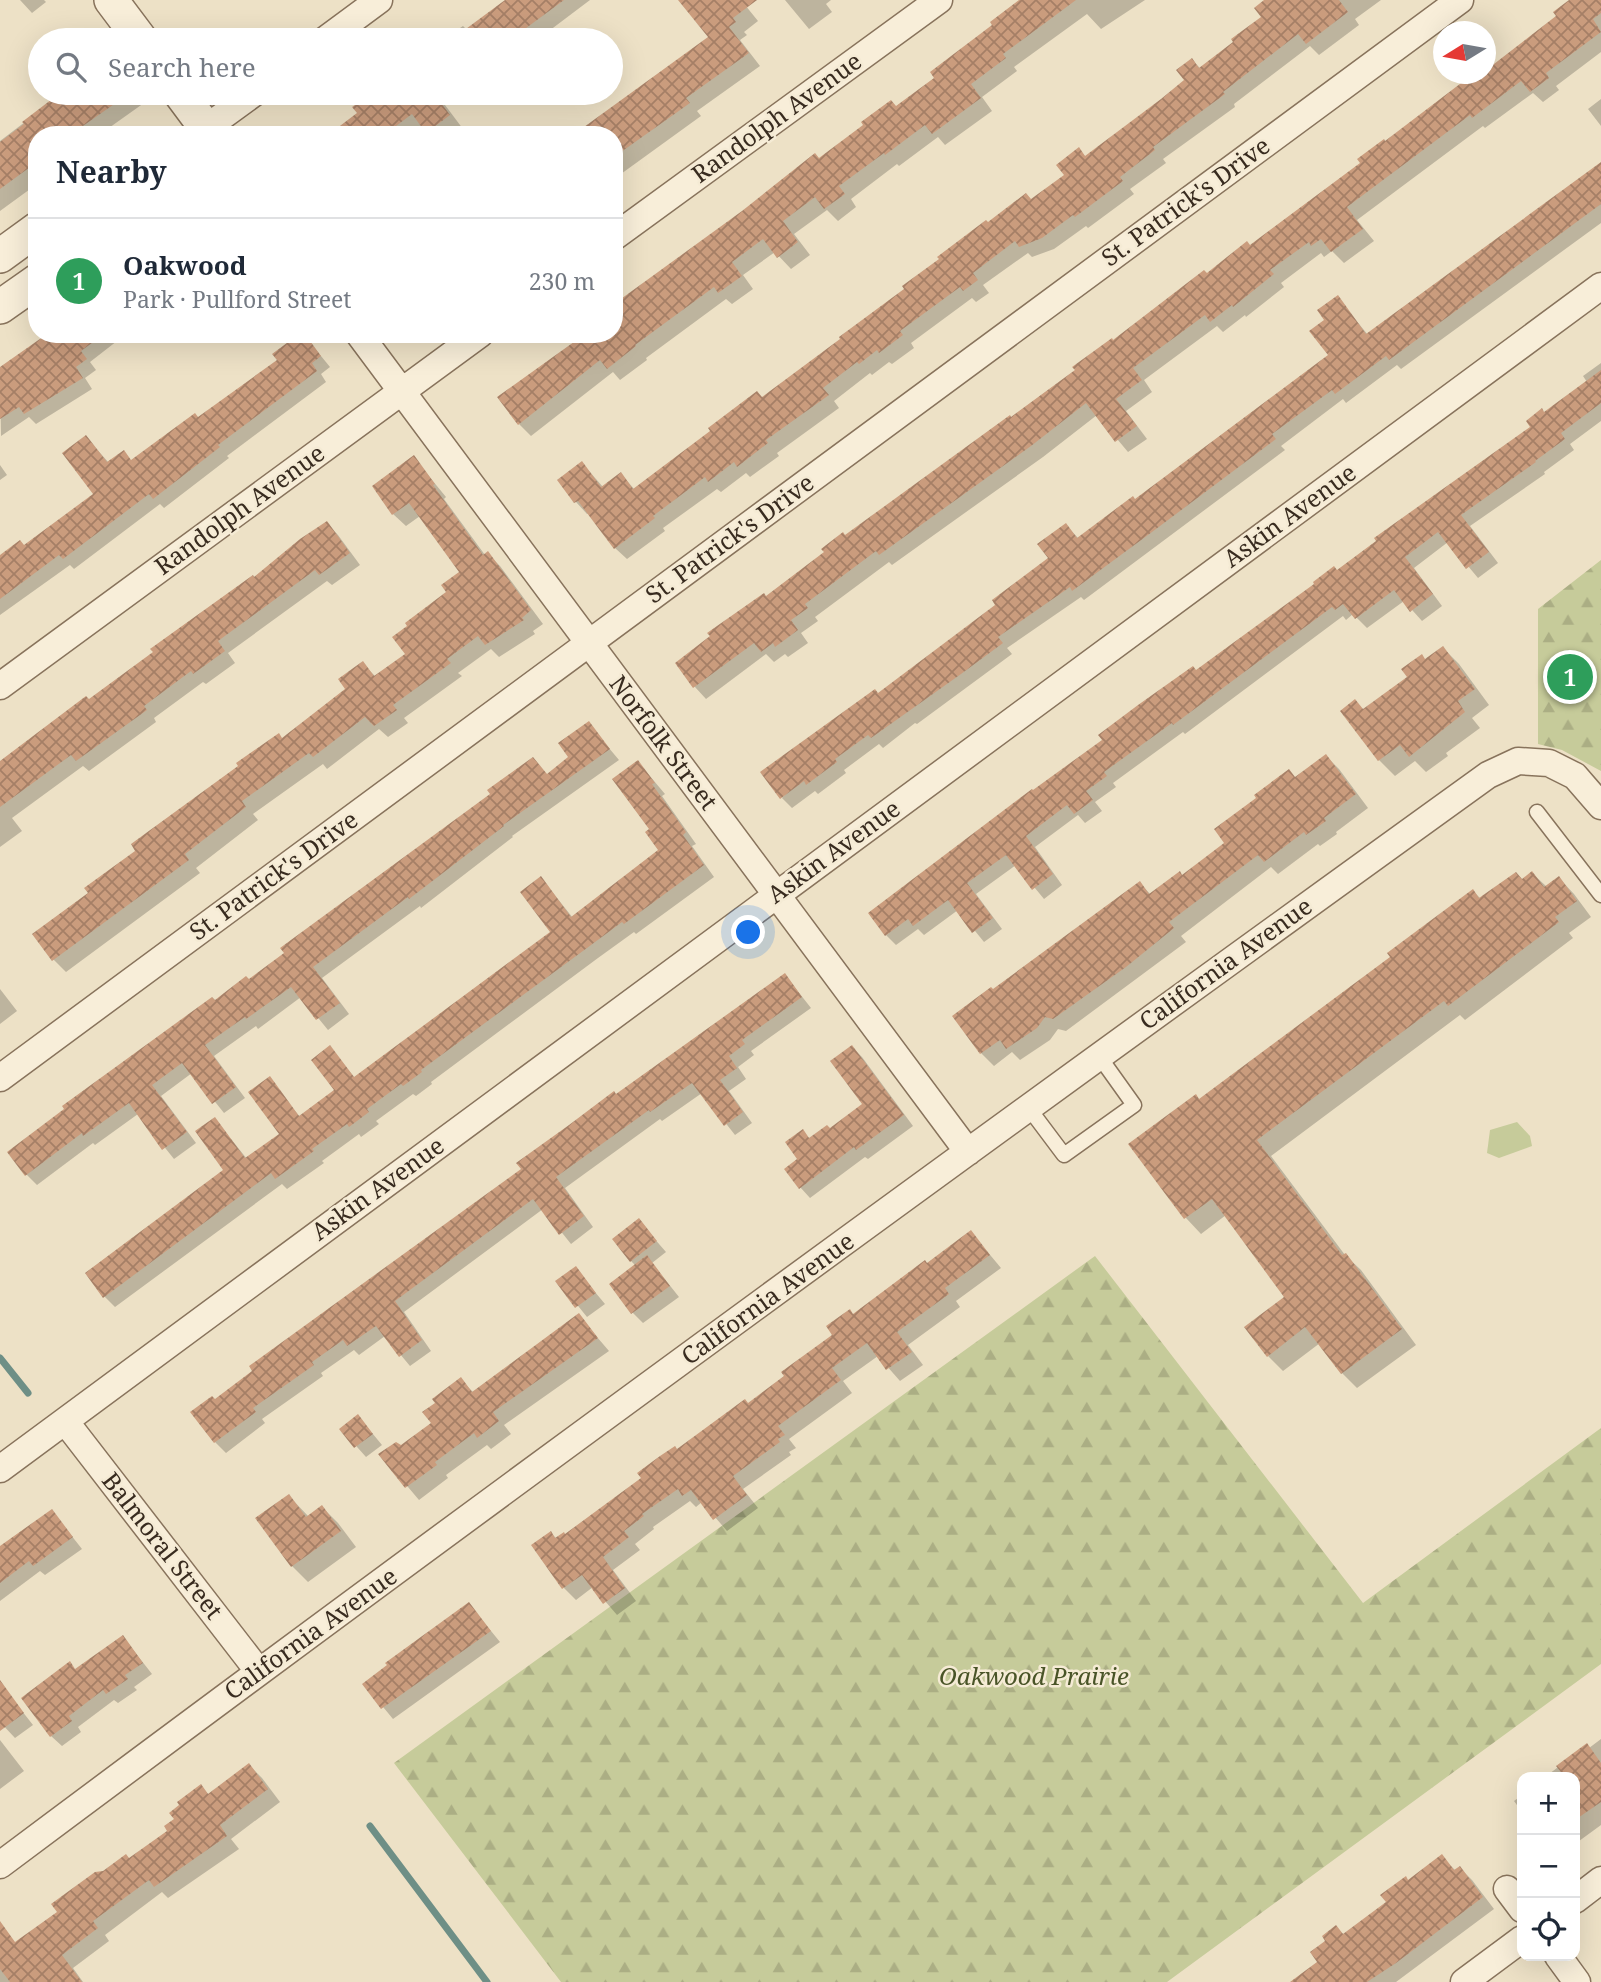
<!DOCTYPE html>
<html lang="en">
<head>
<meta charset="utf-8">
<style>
	body { margin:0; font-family:"Noto Serif",serif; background:#f6f6f7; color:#1f2937 }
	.controls { position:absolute; right:21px; bottom:21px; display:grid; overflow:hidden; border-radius:14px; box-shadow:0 7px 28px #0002 }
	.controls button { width:63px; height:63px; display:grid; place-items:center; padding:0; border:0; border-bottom:2px solid #e0e1e3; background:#fff; color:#1f2937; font:35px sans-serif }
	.compass { position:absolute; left:1433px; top:21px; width:63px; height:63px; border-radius:50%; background:#fff; box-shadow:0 7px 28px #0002; rotate:259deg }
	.you { position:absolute; left:749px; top:933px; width:24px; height:24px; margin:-18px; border:5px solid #fff; border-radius:50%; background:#1a73e8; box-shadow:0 0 0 10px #1a73e833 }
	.badge { display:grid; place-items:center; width:46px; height:46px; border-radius:50%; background:#7c3aed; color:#fff; font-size:23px; font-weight:700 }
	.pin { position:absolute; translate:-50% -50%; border:4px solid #fff; box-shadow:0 2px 7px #0006 }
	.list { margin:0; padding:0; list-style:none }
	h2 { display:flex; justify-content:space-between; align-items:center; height:91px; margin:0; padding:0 28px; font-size:30px }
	h2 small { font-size:23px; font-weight:400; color:#747a83 }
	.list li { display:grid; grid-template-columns:46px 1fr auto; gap:21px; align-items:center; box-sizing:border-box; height:126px; padding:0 28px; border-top:2px solid #e0e1e3 }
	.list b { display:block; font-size:26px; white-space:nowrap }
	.list p { margin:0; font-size:23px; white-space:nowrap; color:#747a83 }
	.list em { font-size:23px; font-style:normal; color:#747a83 }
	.icon { flex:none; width:38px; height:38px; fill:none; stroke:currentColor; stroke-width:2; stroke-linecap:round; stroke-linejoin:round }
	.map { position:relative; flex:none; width:1601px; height:1982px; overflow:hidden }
	.search { position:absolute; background:#fff; box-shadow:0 7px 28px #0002; left:28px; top:28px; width:595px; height:77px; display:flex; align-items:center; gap:18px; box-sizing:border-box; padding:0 24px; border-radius:38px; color:#747a83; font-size:26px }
	.panel { position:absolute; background:#fff; box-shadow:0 7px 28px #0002; left:28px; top:126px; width:595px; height:217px; border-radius:28px }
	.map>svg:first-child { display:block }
</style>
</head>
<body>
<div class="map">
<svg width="1601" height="1982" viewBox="0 0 1601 1982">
	<defs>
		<pattern id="forest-firs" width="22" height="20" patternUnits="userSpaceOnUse" patternTransform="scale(1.75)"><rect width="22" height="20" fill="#c6cb9a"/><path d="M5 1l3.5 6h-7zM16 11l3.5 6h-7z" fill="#abae84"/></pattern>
		<pattern id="building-cross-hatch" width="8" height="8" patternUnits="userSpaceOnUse" patternTransform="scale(1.75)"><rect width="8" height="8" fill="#ca9c7d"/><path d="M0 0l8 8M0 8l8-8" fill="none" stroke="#a57f66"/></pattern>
	</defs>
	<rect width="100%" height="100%" fill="#ede1c6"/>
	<path fill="#c6cb9a" d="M1517,1122L1530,1136L1532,1146L1499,1158L1487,1153L1490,1130Z"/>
	<path fill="url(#forest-firs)" d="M1601,560V771L1562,750L1538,744V609Z
		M1095,1256L1363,1603L1601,1428V1664L1167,1982H561L394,1763Z"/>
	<path fill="#0003" d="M20,0H44L46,2L32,13Z
		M508,0H590L537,40H451L448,36L463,26L467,30Z
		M682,0H741L758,21L744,32L747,35L740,40L760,66L697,111L701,116L614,179V135L710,37Z
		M785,0H831L826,4L832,12L809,29Z
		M1022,0H1145L1101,29L1087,14L1014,67L1017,71L982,97L992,111L945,145L938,137L899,166L897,164L851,199L856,207L838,221L827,210L794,234L810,255L791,269L775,252L743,275L753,289L732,304L726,299L646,358L647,360L620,380L613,372L531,436L519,424L614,334L819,160L937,78Z
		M1267,0H1381L1355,19L1359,25L1319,55L1310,46L1234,104L1235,107L1163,159L1166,163L1130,189L1134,194L1088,228L1086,226L1054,249L1032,257L1028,253L983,285L989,293L976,302L972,298L911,343L914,348L892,364L889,362L872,375L870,373L834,401L839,408L777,453L779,456L750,477L746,473L721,492L717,489L663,528L665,531L627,559L615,548L589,513L587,514L576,502L559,480L582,463L603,487L621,474L635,490L843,340L988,224L1031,201L1066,175L1079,150L1086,157L1186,81L1192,60L1201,69L1263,17Z
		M1572,0H1601V52L1556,86L1559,90L1543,102L1533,93L1485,128L1483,126L1357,220L1374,241L1344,263L1332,251L1324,257L1321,253L1281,283L1284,287L1246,317L1245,315L1223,332L1217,326L1144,380L1152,392L1126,411L1147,439L1128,452L1097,415L1043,457L892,565L889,562L815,617L818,621L801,633L808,643L788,657L785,654L774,662L766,654L706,699L695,687L677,663L1114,342L1250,247L1362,164L1477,74H1486V67L1491,63L1494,66L1559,16Z
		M63,93H147L151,98L99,135H37V184L0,211V141Z
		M374,93H381L386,98L392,93H436L463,129L456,135H430L424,129L416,135H331L359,113L355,107Z
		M1601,99V126L1588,109Z
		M1601,164V223L1401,369L1397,365L1346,403L1343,399L1281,446L1285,450L1084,600L1081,597L1007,648L1012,654L917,724L915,723L883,748L879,744L844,770L846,773L818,794L815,791L792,808L782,798L878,695L997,605L1050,559L1066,525L1079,539L1135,501L1330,356L1327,320L1337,297L1368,335Z
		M49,334H126L90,362L96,370L85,378L92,389L36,424L29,417L1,436L0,376Z
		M303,334L330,367L321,374L326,382L227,456L229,458L164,508L160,504L74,569L70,565L0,615V557L25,547L96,494L86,437L109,463L132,461L198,419L280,361Z
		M1601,363V421L1570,444L1574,450L1544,472L1545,474L1470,526L1498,563L1478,578L1448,542L1414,568L1442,606L1422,621L1404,601L1367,628L1353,614L1346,620L1343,616L1185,734L1183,732L1113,783L1116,787L1095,802L1102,811L1085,823L1078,815L1035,847L1062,885L1044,899L1016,865L976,894L1002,929L984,942L958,910L924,935L918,929L896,945L886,935L1197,672L1338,572L1533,427L1545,414L1587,382L1583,376Z
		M414,458L446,497L444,499L485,555L487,553L500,566L543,624L533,631L535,634L499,657L491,649L458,673L462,676L404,718L408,723L388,737L379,729L327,769L323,764L253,814L258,820L196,868L200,873L66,972L53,959L91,893L347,690L363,664L376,677L407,654L462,572L420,516L406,526L393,514Z
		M0,465L7,475L0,480Z
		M327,523L338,535L360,565L332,585L327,581L228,653L235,663L206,684L203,682L154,718L156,722L89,771L83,766L12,818L22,831L0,847V763L89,701Z
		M1443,648L1459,664L1489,705L1472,718L1480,728L1446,753L1448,756L1426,772L1415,761L1395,776L1379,760L1364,711L1409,677Z
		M588,723L619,760L512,836L513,837L421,908L420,906L322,978L349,1014L328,1030L301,997L258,1029L256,1026L214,1056L245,1098L224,1113L192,1073L161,1096L196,1143L174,1159L138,1114L95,1145L93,1143L37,1185L27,1175L10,1153L215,1002L249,981L547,775L570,757Z
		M1326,756L1339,769L1368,808L1336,832L1337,834L1320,846L1318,844L1278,874L1271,867L1181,936L1186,942L1066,1031L1058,1029L1050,1040L1020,1060L1012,1052L994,1066L981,1053L993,991L1140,883L1151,895L1183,877L1227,844L1296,779Z
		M638,762L665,794L662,796L696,844L692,846L714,877L636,934L634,932L598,958L431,1082L432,1084L416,1096L413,1094L376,1121L379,1124L361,1137L359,1134L322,1161L324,1163L287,1189L282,1184L115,1307L104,1296L225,1170L215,1119L247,1159L281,1134L269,1079L300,1117L336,1091L330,1047L355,1078L553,933L541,878L573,918L661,851L652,830Z
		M1532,873L1547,887L1559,878L1574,894L1591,917L1569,933L1573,938L1465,1020L1460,1015L1271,1156L1345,1255L1361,1270L1416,1345L1357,1388L1342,1373L1320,1343L1283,1371L1268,1356L1287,1298L1226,1215L1201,1234L1186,1218L1131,1144L1200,1100L1392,957L1473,891L1481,899L1523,880Z
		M785,975L811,1008L751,1051L754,1055L738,1067L746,1079L729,1091L752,1123L735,1135L702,1093L662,1121L660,1119L565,1188L593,1227L571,1244L543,1209L404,1312L431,1351L410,1366L385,1336L359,1355L354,1350L321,1373L323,1376L262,1419L265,1423L226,1453L215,1442L193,1412L215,1401L523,1170L616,1096Z
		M0,989L17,1011L0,1024Z
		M852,1047L862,1057L913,1126L868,1159L865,1157L810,1198L800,1187L803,1132L810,1139L830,1130L865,1104Z
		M639,1221L666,1252L652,1263L679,1297L643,1323L633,1313L636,1266L631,1261Z
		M971,1232L1001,1268L956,1301L960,1307L908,1345L923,1365L900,1381L878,1356L843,1381L852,1393L789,1439L796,1448L789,1452L791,1455L743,1489L758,1508L727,1531L702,1502L696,1507L690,1501L653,1527L654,1529L635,1544L640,1550L613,1570L636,1601L617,1615L593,1587L576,1600L564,1588L551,1533L557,1539L565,1536L678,1451L748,1405L835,1335L853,1316Z
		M575,1268L605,1304L587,1317L558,1281Z
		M579,1316L609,1351L504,1425L511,1434L491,1449L487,1445L446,1475L448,1478L419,1500L381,1455L401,1447L433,1424L461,1380L474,1393Z
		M358,1416L382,1445L366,1457L341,1429Z
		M289,1496L309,1517L322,1507L338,1523L356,1547L308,1582L292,1566L258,1519Z
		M52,1511L82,1549L45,1575L40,1571L0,1601V1549Z
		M469,1604L500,1642L393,1719L364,1684Z
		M123,1637L152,1674L134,1687L137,1690L118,1703L114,1700L78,1727L81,1732L62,1746L51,1736L76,1670Z
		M7,1692L33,1725L15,1738L0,1722V1697Z
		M1601,1739V1825L1575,1844V1777H1545L1586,1746L1589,1748Z
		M0,1740L24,1771L0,1789Z
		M249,1765L262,1778L280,1802L231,1839L239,1849L168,1898L162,1892L105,1935L109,1941L73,1968L83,1982H0V1947L16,1944L59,1912L103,1873L129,1860L169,1831L201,1786L209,1795Z
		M1522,1795V1812L1514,1801Z
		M1442,1857L1456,1871L1460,1868L1472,1880L1494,1909L1396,1982H1293L1320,1962L1327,1941L1336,1927L1344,1935L1388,1903L1409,1881Z"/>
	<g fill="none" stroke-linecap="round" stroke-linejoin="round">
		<path stroke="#6e8f86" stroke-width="7" d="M0,1358L28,1393
			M370,1826L487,1982"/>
	</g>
	<path fill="url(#building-cross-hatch)" d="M505,0H564L510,40H451Z
		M678,0H757L733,18L736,22L729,27L749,53L686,98L690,103L614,157V135H573L708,37Z
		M1019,0H1076L1003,54L1006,58L971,84L981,98L932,134L925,125L885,155L884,153L839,186L845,194L824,209L815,197L783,221L798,242L777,258L763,239L732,262L742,276L718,293L714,287L635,345L636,346L607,369L600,360L518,425L497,397L585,334H614V304L742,211L815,153L819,158L863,125L861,122L891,100L896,106L934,78L930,72L992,25L990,22Z
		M1264,0H1339L1348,12L1306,44L1298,34L1223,92L1225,94L1153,147L1155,150L1120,177L1123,181L1075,217L1073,215L1042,238L1019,247L1015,241L973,273L978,280L963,291L960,287L900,331L903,335L879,353L877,350L859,364L857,362L823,388L829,395L766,440L768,443L737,467L734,462L708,482L705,477L653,516L655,518L614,549L578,501L574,503L557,480L582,461L601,487L621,472L633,489L710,431L708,428L757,391L762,397L840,339L839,337L904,289L902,286L939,259L937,257L986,220L988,222L1026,193L1031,199L1064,175L1056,165L1079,147L1085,156L1161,99L1184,80L1176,70L1192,58L1199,68L1233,42L1231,39L1261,17L1254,8Z
		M1569,0H1601V13L1593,19L1601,32L1546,73L1549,78L1530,92L1521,81L1472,118L1470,115L1347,207L1363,229L1331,252L1321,239L1311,246L1309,242L1270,270L1274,274L1233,307L1232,305L1210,322L1205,315L1133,368L1142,380L1116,399L1137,426L1115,442L1086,403L1031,446L879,555L876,551L805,604L808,608L791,620L798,630L775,647L773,643L761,652L754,643L693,688L675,663L710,636L707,633L764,593L766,596L824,552L821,549L843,532L845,535L1010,415L1011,417L1075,370L1072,367L1112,338L1113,340L1204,270L1207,273L1247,241L1250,245L1360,163L1357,159L1384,139L1385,141L1473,74H1486V64L1491,60L1494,64L1556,16L1553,12Z
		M60,93H130L70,135H37V162L0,189V142L24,124L22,122Z
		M372,93H441L436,96L450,115L426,133L412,114L384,135H328L357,113L352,107Z
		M1601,162V204L1389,360L1386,356L1335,394L1332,390L1272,434L1276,439L1152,532L1072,591L1070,587L998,637L1003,643L961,674L871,738L868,735L835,759L837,762L806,785L804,781L780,799L760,772L875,689L878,693L995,605L992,600L1048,558L1037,544L1066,523L1077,538L1133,496L1135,499L1328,355L1309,331L1324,320L1317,310L1338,295L1366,334Z
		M47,334H104L81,351L87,359L76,367L83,378L24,414L19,407L0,419V367Z
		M299,334H305L321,356L312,363L317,371L218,445L220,447L153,499L149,494L63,559L59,555L0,599V555L20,540L24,545L93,494L62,453L86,435L107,462L124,450L131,460L195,413L198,417L277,360L272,354Z
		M1601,370V403L1561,433L1565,439L1535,461L1536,462L1461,515L1489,552L1466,569L1438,532L1405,557L1433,594L1410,612L1394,590L1355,619L1343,604L1335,610L1332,607L1173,725L1172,723L1104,772L1107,776L1086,791L1093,800L1074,814L1067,805L1026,836L1053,874L1032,890L1006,855L967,883L993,918L972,933L948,900L913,926L908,919L885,936L868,913L1032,789L1033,790L1102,740L1098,735L1138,705L1193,666L1196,670L1314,584L1313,582L1334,566L1337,570L1376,541L1374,538L1530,427L1526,421L1542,408L1544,412Z
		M414,455L435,484L433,485L483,555L488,551L531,610L522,618L524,620L485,645L478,636L447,659L451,663L393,705L397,710L374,726L365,717L313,757L309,753L242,801L246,807L185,854L189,860L52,961L32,934L88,893L84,888L135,851L131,844L238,766L236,763L279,733L282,738L345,689L338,679L363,661L374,676L405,654L392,637L407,626L405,623L446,592L441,585L459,572L409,503L392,515L372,486Z
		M327,521L350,553L319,575L315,570L218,641L225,651L193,674L191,671L144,706L147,710L76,761L71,755L0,807V761L86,696L89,699L153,652L150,649L253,575L254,577L300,539Z
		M1443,646L1475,689L1458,701L1465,712L1409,757L1400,745L1378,761L1340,711L1355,699L1363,709L1407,677L1401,669L1422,654L1425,659Z
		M589,721L610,749L503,825L504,826L409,899L408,897L313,967L340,1003L316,1020L291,987L246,1019L245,1017L205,1045L236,1087L212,1104L182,1063L152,1085L187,1132L162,1150L129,1103L83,1136L82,1133L25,1176L7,1152L64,1109L62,1106L212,997L215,1000L246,976L249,979L284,953L280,948L490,794L487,790L533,757L547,774L568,757L558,743Z
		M1326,754L1356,794L1324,818L1326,821L1306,835L1304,832L1264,862L1258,855L1169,922L1174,928L1126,967L1053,1019L1045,1017L1037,1028L1006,1049L1000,1040L980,1054L952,1016L991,987L993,989L1140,881L1149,894L1180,871L1182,875L1224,843L1214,829L1256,798L1254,795L1289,769L1295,777Z
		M638,760L655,783L652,784L686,832L683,835L704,865L624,924L622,922L587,948L421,1070L422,1072L403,1086L401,1084L367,1109L369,1112L349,1127L347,1124L312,1149L314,1151L275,1179L271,1173L103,1298L85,1273L223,1170L195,1131L215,1117L245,1158L279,1134L248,1092L270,1076L299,1116L334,1090L311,1060L330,1045L354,1077L550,932L520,892L541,876L571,917L658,850L645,832L649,829L612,779Z
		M1532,871L1544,887L1559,876L1577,901L1555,917L1559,922L1448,1006L1444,1001L1257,1140L1342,1255L1346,1253L1402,1329L1341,1374L1305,1327L1267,1357L1244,1327L1284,1297L1212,1199L1184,1219L1128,1144L1196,1094L1199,1099L1390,957L1387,953L1473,889L1479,898L1516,872L1522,879Z
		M785,973L802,997L742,1040L745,1044L729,1056L737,1068L720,1080L743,1112L724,1126L692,1083L650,1112L649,1110L556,1177L584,1216L559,1235L533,1199L395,1301L422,1340L399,1357L376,1326L347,1346L343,1340L312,1362L314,1365L253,1408L256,1412L214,1443L190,1412L212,1396L215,1399L252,1371L249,1366L521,1169L516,1163L569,1125L614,1091L616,1094Z
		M852,1045L904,1115L856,1150L854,1147L799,1189L784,1169L797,1159L785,1142L803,1129L809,1138L827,1125L830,1128L862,1104L830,1061Z
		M639,1218L657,1241L630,1262L612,1239Z
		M971,1230L990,1255L945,1288L949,1294L897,1332L912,1352L886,1370L867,1343L832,1368L841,1380L778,1426L785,1435L778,1439L780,1442L733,1476L747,1495L713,1520L691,1490L682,1496L678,1489L642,1514L644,1516L624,1531L629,1537L603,1557L625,1588L603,1604L582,1575L562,1589L531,1545L551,1531L555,1538L564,1532L565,1534L641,1478L637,1473L660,1456L675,1446L677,1449L745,1399L748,1403L784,1376L781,1372L832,1335L826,1326L850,1309L853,1314L925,1260L927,1263Z
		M647,1255L670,1286L631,1314L609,1284Z
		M576,1266L596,1293L575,1308L555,1281Z
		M579,1313L598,1338L493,1412L499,1421L477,1438L474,1433L435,1462L437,1465L405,1488L378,1454L396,1442L401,1445L431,1423L422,1412L435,1403L432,1399L461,1377L472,1392Z
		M358,1414L373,1434L354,1448L339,1429Z
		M289,1494L306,1517L322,1505L341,1531L291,1567L255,1518Z
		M52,1509L73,1537L33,1566L29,1561L0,1583V1546Z
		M469,1602L491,1631L381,1709L362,1684L387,1665L385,1663Z
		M123,1635L143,1663L125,1675L128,1679L106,1694L103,1690L69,1716L72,1721L50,1737L21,1698L70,1661L75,1669Z
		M0,1680L24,1713L0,1731Z
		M1587,1743L1601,1763V1802L1575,1820V1777H1565L1556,1766Z
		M249,1763L268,1789L220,1825L227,1836L154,1887L149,1880L93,1921L98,1928L62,1955L82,1982H10L0,1969V1921L15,1942L57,1912L51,1904L95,1872L103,1871L126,1854L129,1858L167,1831L164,1826L174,1819L169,1813L179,1805L177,1802L201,1784L208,1794Z
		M1442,1854L1454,1870L1460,1866L1483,1897L1396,1963L1367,1982H1290L1317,1962L1310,1952L1325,1941L1322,1936L1336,1925L1343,1934L1386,1902L1380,1895L1406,1876L1408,1880Z"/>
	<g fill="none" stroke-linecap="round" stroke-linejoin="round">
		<defs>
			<path id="service" d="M1537,812L1601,895
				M1028,1107L1064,1155L1134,1105L1099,1056"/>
			<path id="minor" d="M325,40L379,0
				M211,135L206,128L254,93
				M614,237L939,0
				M359,334L968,1152
				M0,686L480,334
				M0,1078L1460,0
				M65,1421L259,1672
				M0,1469L1601,286
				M0,1865C492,1497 989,1135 1488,775L1518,761L1549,763L1575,776L1601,806
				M1507,1889L1522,1909
				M1575,1900L1601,1880
				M1558,1956L1577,1982
				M1464,1982L1522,1939"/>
			<path id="tertiary" d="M111,0L141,40
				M180,93L206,128
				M0,256L37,229
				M0,307L37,281"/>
		</defs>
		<use href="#service" stroke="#88735c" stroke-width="17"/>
		<use href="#minor" stroke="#88735c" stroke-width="29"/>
		<use href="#tertiary" stroke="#88735c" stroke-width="36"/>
		<use href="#service" stroke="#f8eed9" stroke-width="14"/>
		<use href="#minor" stroke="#f8eed9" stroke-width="26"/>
		<use href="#tertiary" stroke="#f8eed9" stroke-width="33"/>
	</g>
	<g text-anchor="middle" stroke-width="5" stroke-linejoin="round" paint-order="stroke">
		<g font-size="24" fill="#382b1f" stroke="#f5ebd5">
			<text transform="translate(777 118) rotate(-36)" y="8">Randolph Avenue</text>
			<text transform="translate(1186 202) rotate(-36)" y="8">St. Patrick's Drive</text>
			<text transform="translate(240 510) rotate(-36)" y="8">Randolph Avenue</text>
			<text transform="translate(1290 516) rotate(-36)" y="8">Askin Avenue</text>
			<text transform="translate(730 539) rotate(-36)" y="8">St. Patrick's Drive</text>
			<text transform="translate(663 743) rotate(53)" y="8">Norfolk Street</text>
			<text transform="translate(834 852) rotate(-36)" y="8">Askin Avenue</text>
			<text transform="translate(274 876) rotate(-36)" y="8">St. Patrick's Drive</text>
			<text transform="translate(1226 964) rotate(-36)" y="8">California Avenue</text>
			<text transform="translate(378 1189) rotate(-36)" y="8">Askin Avenue</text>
			<text transform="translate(768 1299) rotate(-36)" y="8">California Avenue</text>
			<text transform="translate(162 1546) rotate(52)" y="8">Balmoral Street</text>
			<text transform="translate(311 1634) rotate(-36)" y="8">California Avenue</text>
		</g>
		<g font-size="24" font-style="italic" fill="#495427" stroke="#f5ebd5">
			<text x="1034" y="1685">Oakwood Prairie</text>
		</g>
	</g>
</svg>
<div class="controls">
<button>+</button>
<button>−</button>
<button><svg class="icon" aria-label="locate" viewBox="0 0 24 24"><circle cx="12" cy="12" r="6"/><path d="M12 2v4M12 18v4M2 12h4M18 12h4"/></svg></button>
</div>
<svg class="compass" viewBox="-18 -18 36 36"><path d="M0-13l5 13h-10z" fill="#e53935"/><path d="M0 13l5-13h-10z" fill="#747a83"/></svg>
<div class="you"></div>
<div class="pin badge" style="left:1570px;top:677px;background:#2e9e5b">1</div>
<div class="search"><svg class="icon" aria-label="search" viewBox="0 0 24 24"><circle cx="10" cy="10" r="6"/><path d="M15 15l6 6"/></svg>Search here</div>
<section class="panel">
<h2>Nearby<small></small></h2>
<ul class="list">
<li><span class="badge" style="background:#2e9e5b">1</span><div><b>Oakwood</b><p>Park · Pullford Street</p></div><em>230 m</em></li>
</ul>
</section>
</div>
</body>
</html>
